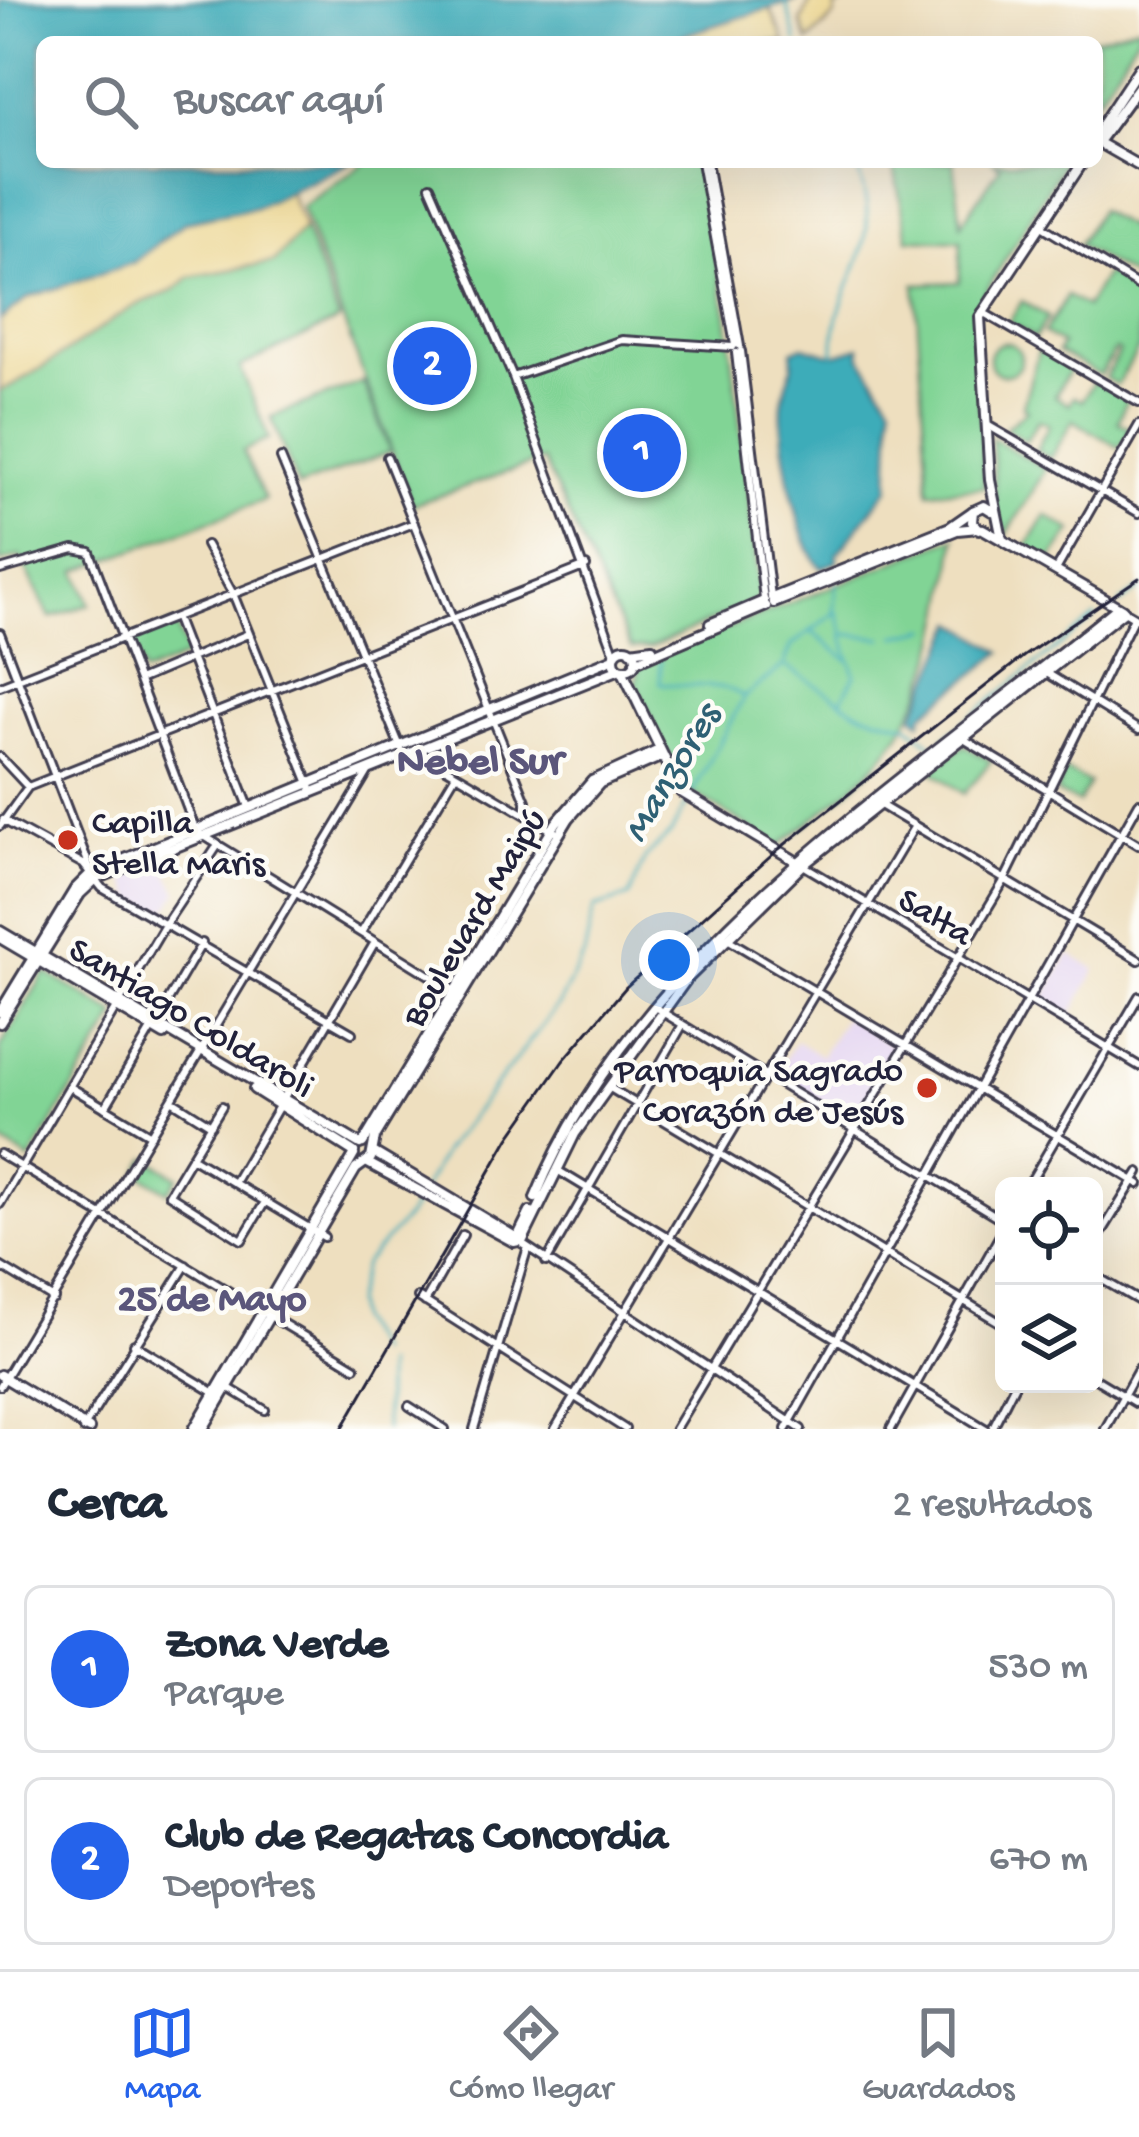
<!DOCTYPE html>
<html lang="es">
<head>
<meta charset="utf-8">
<style>
	body { margin:0; font-family:"Gochi Hand",sans-serif; background:#f6f6f7; color:#1f2937 }
	.controls { position:absolute; right:36px; bottom:36px; display:grid; overflow:hidden; border-radius:18px; box-shadow:0 12px 48px #0002 }
	.controls button { width:108px; height:108px; display:grid; place-items:center; padding:0; border:0; border-bottom:3px solid #e0e1e3; background:#fff; color:#1f2937; font:60px sans-serif }
	.you { position:absolute; left:669px; top:960px; width:42px; height:42px; margin:-30px; border:9px solid #fff; border-radius:50%; background:#1a73e8; box-shadow:0 0 0 18px #1a73e833 }
	.badge { display:grid; place-items:center; width:78px; height:78px; border-radius:50%; background:#2563eb; color:#fff; font-size:39px; font-weight:700 }
	.pin { position:absolute; translate:-50% -50%; border:6px solid #fff; box-shadow:0 3px 12px #0006 }
	.list { margin:0; padding:0; list-style:none }
	h2 { display:flex; justify-content:space-between; align-items:center; height:156px; margin:0; padding:0 48px; font-size:51px }
	h2 small { font-size:39px; font-weight:400; color:#747a83 }
	.list li { display:grid; grid-template-columns:78px 1fr auto; gap:36px; align-items:center; box-sizing:border-box; height:168px; margin:0 24px 24px; padding:0 24px; border:3px solid #e0e1e3; border-radius:18px }
	.list b { display:block; font-size:45px; white-space:nowrap }
	.list p { margin:0; font-size:39px; white-space:nowrap; color:#747a83 }
	.list em { font-size:39px; font-style:normal; color:#747a83 }
	.icon { flex:none; width:66px; height:66px; fill:none; stroke:currentColor; stroke-width:2; stroke-linecap:round; stroke-linejoin:round }
	.map { position:relative; flex:none; width:1139px; height:1429px; overflow:hidden }
	.search { position:absolute; background:#fff; box-shadow:0 12px 48px #0002; left:36px; right:36px; top:36px; height:132px; display:flex; align-items:center; gap:30px; box-sizing:border-box; padding:0 42px; border-radius:18px; color:#747a83; font-size:45px }
	.sheet { height:540px; background:#fff }
	nav { display:flex; justify-content:space-around; align-items:center; box-sizing:border-box; height:168px; border-top:3px solid #e0e1e3; background:#fff; font-size:33px; color:#747a83 }
	nav a { display:grid; justify-items:center; gap:6px }
	nav .on { color:#2563eb }
	.map>svg:first-child { display:block }
</style>
</head>
<body>
<div class="map">
<svg width="1139" height="1429" viewBox="0 0 1139 1429">
	<rect width="100%" height="100%" fill="#fdfcf7"/>
	<filter id="ink" filterUnits="userSpaceOnUse"><feTurbulence type="fractalNoise" baseFrequency=".00833" numOctaves="2"/><feDisplacementMap in="SourceGraphic" scale="24" xChannelSelector="R" yChannelSelector="G"/><feConvolveMatrix kernelMatrix="1 2 1 2 8 2 1 2 1" color-interpolation-filters="sRGB"/></filter>
	<filter id="wash" filterUnits="userSpaceOnUse"><feTurbulence type="fractalNoise" baseFrequency=".004" numOctaves="4" result="noise"/><feDisplacementMap in="SourceGraphic" scale="48" xChannelSelector="R" yChannelSelector="G"/><feGaussianBlur stdDeviation="2.7" result="paint"/><feColorMatrix in="noise" values="0 0 0 0 0 0 0 0 0 0 0 0 0 0 0 0 0 1.4 0 .05"/><feComposite in="paint" operator="in"/></filter>
	<g filter="url(#wash)">
		<rect width="100%" height="100%" fill="#eedfbf"/>
		<path fill="#e3d3f2" d="M162,861L178,892L164,916L134,900L125,879Z
			M1069,954L1096,969L1070,1017L1042,1001Z
			M845,1017L899,1050L854,1122L776,1074L796,1041L821,1056Z"/>
		<path fill="#81d495" stroke="#527b68" stroke-width="3" d="M1139,25V33L1097,100V42H1081Z
			M367,162H696L727,314L760,593L754,603L649,648H631L543,460L412,505L301,207Z
			M893,162H954L961,224L1000,167L994,162H1064L975,310L984,487L929,492L915,284L959,282L961,241L908,239Z
			M1099,210L1134,231L1139,224V281L1078,245Z
			M304,228L339,320L240,367L269,439L243,451L265,500L77,571L90,604L50,618L20,556L0,563V391C50,367 84,337 130,308C152,295 172,297 188,277L274,262Z
			M1106,273L1139,293V348L1117,385L1105,378L1119,352L1115,350L1100,375L1058,352L1062,344L1044,333L1067,296L1086,307Z
			M1022,301L1048,317L1035,338L1009,322Z
			M989 359a16 16 0 1 1 32 0a16 16 0 1 1-32 0Z
			M1039,349L1071,367L1055,396L1069,404L1074,397L1082,401L1094,381L1127,399L1118,422L1131,429L1120,448L1073,420L1051,458L1036,450L1049,425L1038,420L1026,441L1005,428L1027,410L1023,406Z
			M363,382L390,452L298,487L271,417Z
			M992,438L1046,469L1006,536L996,512Z
			M1046,515L1072,531L1050,562L1026,548Z
			M956,537C945,616 934,701 878,762C850,793 812,819 779,846L680,785L636,683L640,663Z
			M175,624L188,656L144,674L131,641Z
			M964,745L991,761L964,794L931,770Z
			M1064,770L1089,783L1079,803L1057,793Z
			M45,972L117,1015L30,1160L0,1141V1048Z
			M147,1158L178,1177L168,1192L138,1173Z"/>
		<path fill="#eeda9e" stroke="#887e6c" stroke-width="3" d="M811,0L848,2L836,7L835,16L808,42L801,22Z
			M770,8L785,42H662Z
			M288,189L304,228L274,262L189,277C172,297 152,295 131,308C84,337 51,366 0,391V320L29,297L133,263L185,222L256,207Z"/>
		<path fill="#3cacb9" stroke="#2f677a" stroke-width="3" d="M0,0H797L661,42H42V162H352L257,207L185,222L133,263L29,297L0,320Z
			M803,346L834,355L860,347L861,357L892,404L889,488L837,554V562L821,568C798,545 778,440 782,404C784,382 796,373 792,351Z
			M956,622L1002,652L923,714L921,722L914,716Z"/>
		<g fill="none" stroke-linecap="round" stroke-linejoin="round">
			<path stroke="#3cacb9" stroke-width="3" d="M785,0L797,42
				M834,356C830,280 894,250 854,162
				M1120,603L1139,590
				M837,612L844,634L883,638
				M813,633L851,662L855,675L841,701L858,712L908,725L936,748
				M843,636L850,661
				M896,636L928,629
				M661,661L660,683C688,689 720,680 742,696
				M787,667L840,700
				M942,740L1095,617
				M377,1353L357,1321L354,1302L364,1264L408,1216L445,1150L559,1004L584,955L594,908L629,897L645,858L671,833L744,697L784,665L792,645L834,614L837,583
				M385,1365V1429"/>
		</g>
	</g>
	<g filter="url(#ink)">
		<g fill="none" stroke-linecap="round" stroke-linejoin="round">
			<defs>
				<path id="minor" d="M701,162L735,345
					M707,162L740,346
					M430,186L513,377L615,654
					M1040,225L1139,286
					M982,312L1139,403
					M741,351L771,597
					M736,353L764,600
					M513,377L622,340L733,347
					M989,426L1139,513
					M387,457L526,801V813
					M281,458L401,749
					M206,545L234,596L312,791
					M0,570L74,549L90,552L196,831L458,993
					M1056,570L1139,425
					M1124,611L1139,620
					M176,619L249,807
					M0,633L91,870
					M1045,672L1139,730
					M139,680L248,634
					M0,686L414,523
					M962,738L1139,845
					M419,752L558,834
					M0,757L28,787
					M877,803L1139,960
					M3,820L83,864L102,888L352,1033
					M0,826L28,787L586,566
					M803,865L1139,1066
					M361,933L456,774
					M724,937L1139,1184
					M659,1010L1004,1221
					M72,1088L151,1135
					M610,1088L1004,1325
					M173,1101L211,1125
					M222,1106L169,1194L242,1240L265,1202
					M105,1108L202,943
					M0,1154L355,1367
					M191,1157L324,1237
					M557,1170L986,1429
					M234,1183L375,942
					M1028,1186L1139,996
					M0,1204L166,923L218,845
					M520,1242L801,1429
					M1094,1245L1139,1172
					M546,1262L682,1026
					M0,1266L54,1299
					M1094,1275L1139,1301
					M418,1297L625,1429
					M425,1302L463,1235
					M134,1344L215,1393
					M1094,1378L1139,1405
					M224,1385L265,1410
					M0,1386L368,772
					M409,1406L445,1429
					M83,1429L186,1265
					M474,1429L527,1250
					M555,1429L913,829
					M675,1429L1004,881L1134,617
					M786,1429L1139,803
					M891,1429L1004,1228
					M992,1429L1015,1384
					M1105,1429L1139,1368"/>
				<path id="tertiary" d="M1101,138L1139,86
					M1097,142L1102,124L1139,68
					M1097,142L1139,166
					M979,529L972,522L973,511L984,506L992,511
					M983,529L1122,609
					M1002,539L990,480L980,317L1083,162"/>
				<path id="secondary" d="M772,598L950,527L973,511
					M774,603L957,530L979,528
					M710,624L764,601
					M614 659a11 11 0 1 1 22 0a11 11 0 1 1-22 0Z
					M631,651L652,648
					M635,662L766,606
					M622,670L681,792L799,863
					M0,931L360,1144
					M0,938L164,1035
					M0,1012L75,889L91,873L614,658
					M0,1023L80,894L96,879L620,669
					M254,1089L354,1152
					M363,1143L556,823L592,781L657,751
					M373,1152L517,1238L530,1212
					M366,1162L514,1242L523,1240L575,1134L687,979L803,865L1124,611
					M535,1198C636,948 917,772 1118,607
					M0,1375L89,1429
					M194,1429L354,1155
					M203,1429L356,1169L371,1158L375,1137L569,818L600,783L660,757"/>
			</defs>
			<use href="#minor" stroke="#413e4f" stroke-width="12"/>
			<use href="#tertiary" stroke="#413e4f" stroke-width="14"/>
			<use href="#secondary" stroke="#413e4f" stroke-width="14"/>
			<use href="#minor" stroke="#fff" stroke-width="6"/>
			<use href="#tertiary" stroke="#fff" stroke-width="8"/>
			<use href="#secondary" stroke="#fff" stroke-width="8"/>
			<path stroke="#22223b" stroke-width="3" d="M342,1429L509,1138L563,1061L626,987L779,849L1024,656L1139,578"/>
		</g>
	</g>
	<g fill="#c8321e" stroke="#fdfcf7" stroke-width="4.5">
		<circle cx="68" cy="840" r="12"/>
		<circle cx="927" cy="1088" r="12"/>
	</g>
	<g text-anchor="middle" stroke-width="9" stroke-linejoin="round" paint-order="stroke">
		<g font-size="36" fill="#22223b" stroke="#fdfcf7" text-anchor="start">
			<text x="92" y="832">Capilla<tspan x="92" dy="41">Stella Maris</tspan></text>
			<text x="903" y="1080" text-anchor="end">Parroquia Sagrado<tspan x="903" dy="41">Corazón de Jesús</tspan></text>
		</g>
		<g font-size="36" fill="#22223b" stroke="#fdfcf7">
			<text transform="translate(937 914) rotate(31)" y="13">Salta</text>
			<text transform="translate(471 916) rotate(-59)" y="13">Boulevard Maipú</text>
			<text transform="translate(193 1015) rotate(31)" y="13">Santiago Coldaroli</text>
		</g>
		<g font-size="39" font-style="italic" fill="#2e6074" stroke="#fdfcf7">
			<text transform="translate(668 771) rotate(-59)" y="14">Manzores</text>
		</g>
		<g font-size="39" font-weight="bold" fill="#5b567b" stroke="#fdfcf7">
			<text x="212" y="1309">25 de Mayo</text>
		</g>
		<g font-size="42" font-weight="bold" fill="#5b567b" stroke="#fdfcf7">
			<text x="480" y="772">Nebel Sur</text>
		</g>
	</g>
</svg>
<div class="controls">
<button><svg class="icon" aria-label="locate" viewBox="0 0 24 24"><circle cx="12" cy="12" r="6"/><path d="M12 2v4M12 18v4M2 12h4M18 12h4"/></svg></button>
<button><svg class="icon" aria-label="layers" viewBox="0 0 24 24"><path d="M12 4l9 5-9 5-9-5zM3 14l9 5 9-5"/></svg></button>
</div>
<div class="you"></div>
<div class="pin badge" style="left:642px;top:453px">1</div>
<div class="pin badge" style="left:432px;top:366px">2</div>
<div class="search"><svg class="icon" aria-label="search" viewBox="0 0 24 24"><circle cx="10" cy="10" r="6"/><path d="M15 15l6 6"/></svg>Buscar aquí</div>
</div>
<section class="sheet">
<h2>Cerca<small>2 resultados</small></h2>
<ul class="list">
<li><span class="badge">1</span><div><b>Zona Verde</b><p>Parque</p></div><em>530 m</em></li>
<li><span class="badge">2</span><div><b>Club de Regatas Concordia</b><p>Deportes</p></div><em>670 m</em></li>
</ul>
</section>
<nav>
<a class="on"><svg class="icon" aria-label="map" viewBox="0 0 24 24"><path d="M3 6l6-2 6 2 6-2v14l-6 2-6-2-6 2zM9 4v14M15 6v14"/></svg>Mapa</a>
<a><svg class="icon" aria-label="directions" viewBox="0 0 24 24"><path d="M12 3l9 9-9 9-9-9zM9 14v-3h6M13 9l2 2-2 2"/></svg>Cómo llegar</a>
<a><svg class="icon" aria-label="saved" viewBox="0 0 24 24"><path d="M7 4h10v16l-5-4-5 4z"/></svg>Guardados</a>
</nav>
</body>
</html>
